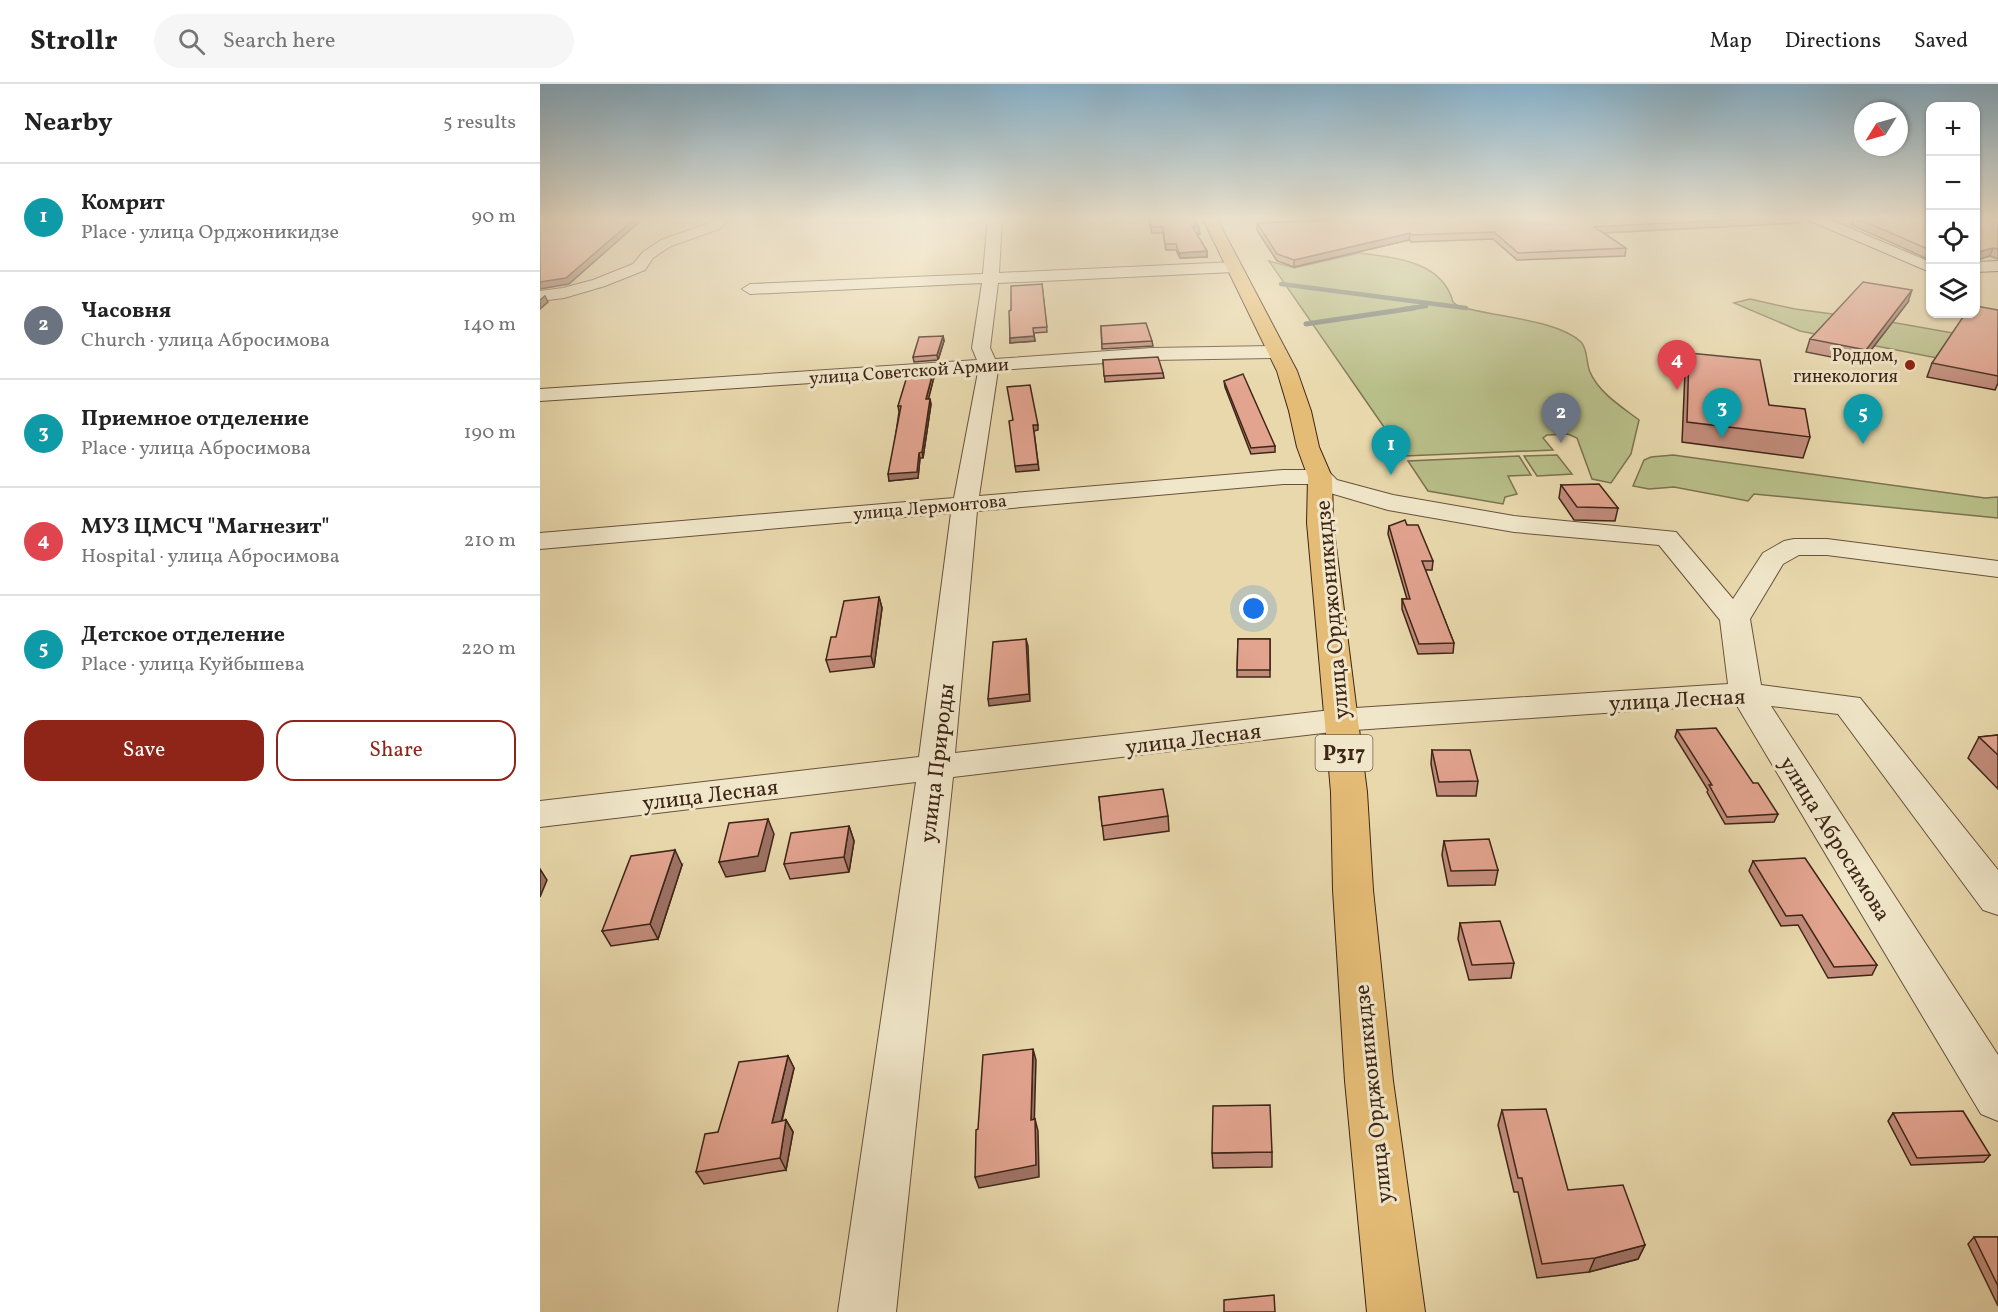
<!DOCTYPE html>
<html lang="en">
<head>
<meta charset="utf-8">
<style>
	body { margin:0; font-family:Vollkorn,serif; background:#f6f6f6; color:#222 }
	.controls { position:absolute; right:18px; top:18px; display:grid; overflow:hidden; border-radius:12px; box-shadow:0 2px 4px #0004 }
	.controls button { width:54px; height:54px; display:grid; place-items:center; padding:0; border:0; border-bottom:2px solid #e0e0e0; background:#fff; color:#222; font:30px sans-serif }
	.compass { position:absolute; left:1314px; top:18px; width:54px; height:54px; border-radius:50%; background:#fff; box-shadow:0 2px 4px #0004; rotate:233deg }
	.you { position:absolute; left:714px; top:525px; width:21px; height:21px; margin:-15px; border:4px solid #fff; border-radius:50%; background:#1a73e8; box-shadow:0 0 0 9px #1a73e833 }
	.badge { display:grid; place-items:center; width:39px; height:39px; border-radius:50%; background:#8f2418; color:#fff; font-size:20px; font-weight:700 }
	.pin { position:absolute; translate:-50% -50px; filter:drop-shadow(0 2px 3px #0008) }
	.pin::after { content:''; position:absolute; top:32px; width:21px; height:18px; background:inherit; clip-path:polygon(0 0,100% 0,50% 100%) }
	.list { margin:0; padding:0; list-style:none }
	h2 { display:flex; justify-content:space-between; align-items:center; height:78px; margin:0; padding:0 24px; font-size:26px }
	h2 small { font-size:20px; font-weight:400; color:#767676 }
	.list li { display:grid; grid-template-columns:39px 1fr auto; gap:18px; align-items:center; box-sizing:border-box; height:108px; padding:0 24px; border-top:2px solid #e0e0e0 }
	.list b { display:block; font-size:22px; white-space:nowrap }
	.list p { margin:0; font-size:20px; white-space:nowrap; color:#767676 }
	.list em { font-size:20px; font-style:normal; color:#767676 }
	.actions { display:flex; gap:12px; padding:18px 24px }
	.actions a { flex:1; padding:14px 0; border:2px solid #8f2418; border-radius:18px; text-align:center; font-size:21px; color:#8f2418 }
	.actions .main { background:#8f2418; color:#fff }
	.icon { flex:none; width:33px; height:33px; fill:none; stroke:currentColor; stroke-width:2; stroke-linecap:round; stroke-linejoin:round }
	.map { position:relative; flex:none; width:1458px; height:1228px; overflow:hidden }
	header { display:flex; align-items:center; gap:36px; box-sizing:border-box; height:84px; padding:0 30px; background:#fff; border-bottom:2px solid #e0e0e0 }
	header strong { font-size:28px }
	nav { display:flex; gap:33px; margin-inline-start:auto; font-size:21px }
	.search { width:420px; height:54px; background:#f6f6f6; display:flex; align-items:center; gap:15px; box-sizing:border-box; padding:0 21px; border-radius:33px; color:#767676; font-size:22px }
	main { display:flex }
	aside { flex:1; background:#fff }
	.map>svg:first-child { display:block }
</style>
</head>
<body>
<header>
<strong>Strollr</strong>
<div class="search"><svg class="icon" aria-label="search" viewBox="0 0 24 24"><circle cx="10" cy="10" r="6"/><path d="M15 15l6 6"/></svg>Search here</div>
<nav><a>Map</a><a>Directions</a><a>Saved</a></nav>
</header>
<main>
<aside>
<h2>Nearby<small>5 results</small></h2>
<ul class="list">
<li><span class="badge" style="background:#0f9aa8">1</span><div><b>Комрит</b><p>Place · улица Орджоникидзе</p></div><em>90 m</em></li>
<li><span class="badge" style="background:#6b7280">2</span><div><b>Часовня</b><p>Church · улица Абросимова</p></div><em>140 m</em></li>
<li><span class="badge" style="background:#0f9aa8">3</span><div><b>Приемное отделение</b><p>Place · улица Абросимова</p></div><em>190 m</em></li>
<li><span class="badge" style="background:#e0444e">4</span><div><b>МУЗ ЦМСЧ &quot;Магнезит&quot;</b><p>Hospital · улица Абросимова</p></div><em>210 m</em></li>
<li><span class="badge" style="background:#0f9aa8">5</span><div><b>Детское отделение</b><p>Place · улица Куйбышева</p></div><em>220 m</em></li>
</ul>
<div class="actions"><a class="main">Save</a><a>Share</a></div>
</aside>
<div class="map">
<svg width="1458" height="1228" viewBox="0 0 1458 1228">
	<rect width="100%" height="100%" fill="#e8d8ac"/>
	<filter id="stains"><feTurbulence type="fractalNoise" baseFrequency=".00333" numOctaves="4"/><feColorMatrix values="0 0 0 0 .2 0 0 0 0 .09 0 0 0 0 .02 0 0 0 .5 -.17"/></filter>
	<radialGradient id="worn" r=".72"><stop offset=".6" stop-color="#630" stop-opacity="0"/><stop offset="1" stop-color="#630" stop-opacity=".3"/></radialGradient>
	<path fill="#b8be88" stroke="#7b7250" stroke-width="1.5" d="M820,169C856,174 902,177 913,218L918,222C952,233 1017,235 1041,258C1048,265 1046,279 1050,288C1059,309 1082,323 1099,336L1091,370L1071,399L1052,395L1037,354L1028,350L1007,351L1003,354L1013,366L864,372L729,177L754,184Z
		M1210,215L1255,225L1345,237L1458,257V286L1260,247L1194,219Z
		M1017,371L1032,390L997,392L984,372Z
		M1133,371L1445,414L1458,413V434L1214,410L1208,417L1134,403L1109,405L1093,402L1104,376L1111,373Z
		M979,372L991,391L968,392L977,410L965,413L963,420L888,407L868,377Z"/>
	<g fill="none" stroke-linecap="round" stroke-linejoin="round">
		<path stroke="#757d73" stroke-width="4.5" d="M741,200L926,224
			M864,225L886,222"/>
		<path stroke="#757d73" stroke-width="5" d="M766,240L874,224"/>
		<defs>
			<path id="street" d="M179,133H194L179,145L131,162L113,174L105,186L65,202L24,214L0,217V207L23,204L53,196L93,180L103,168L121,156L169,139Z
				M448,133H462L459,189L694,178L702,183L694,188L458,199L450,264L455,275L612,264L737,262L744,264L747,268L744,272L737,274L612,276L458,286L439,412L743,386H780L789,388L797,396L853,411L974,432L1136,448L1193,515L1223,469L1244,457L1254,455H1287L1458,477V493L1287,471H1259L1243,480L1210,535L1221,601L1320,614L1458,786V831L1443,826L1298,630L1231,622L1458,971V1037L1441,1030L1196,620L800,647L413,693L356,1228H298L376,698L0,743V717L379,673L411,429L0,465V449L414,414L438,288L0,317V305L437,276L432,264L442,199L210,210L202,205L210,200L443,190ZM743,400H774L780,406L848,426L974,448L1119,461L1180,536L1188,600L800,625L415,669L437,427Z"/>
			<path id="secondary" d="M1266,133H1284L1390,178V188L1268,136Z
				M1458,177V187L1436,188V178Z"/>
			<path id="primary" d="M662,133H676L757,287L771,327L779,363L792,393L793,439L827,708L833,806L853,997L885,1228H827L805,997L793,806L791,708L767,439L768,393L757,363L749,327L737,287Z"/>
		</defs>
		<use href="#street" stroke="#68523c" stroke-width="2"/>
		<use href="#secondary" stroke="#3e2517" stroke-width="2"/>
		<use href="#primary" stroke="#3e2517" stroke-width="2"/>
		<use href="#street" fill="#f0e6c9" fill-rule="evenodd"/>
		<use href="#secondary" fill="#f0e6c9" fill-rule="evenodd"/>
		<use href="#primary" fill="#e4bc76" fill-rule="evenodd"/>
	</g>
	<path fill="#c28c7b" stroke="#3e2517" stroke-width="1.5" d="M608,133H653L659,144L660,150L656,149L667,167V173L640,174L636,166H626L623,149H612Z
		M787,133H1261L1259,139L1064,149L1086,164L1085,172L977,176L953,155L871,158L869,156L754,183L737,177L717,146V139L787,136Z
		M1314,133H1390V176L1312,141Z
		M1458,133V175L1450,172L1436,176Z
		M502,200L507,248L494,249L495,257L470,259L471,226Z
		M1368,218L1321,279L1266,268L1270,255Z
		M1458,226V299L1455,306L1387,293L1392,279Z
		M561,242L612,257L613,262L562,265Z
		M403,252L404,257L398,276L374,278L373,273Z
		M1149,269L1270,353L1263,374L1142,358L1145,288Z
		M563,276L623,289L624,294L565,298Z
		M393,288L394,293L388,315L391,320L383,374H380L378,394L349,397L359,328L358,322Z
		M684,297L735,362V368L711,370L685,303Z
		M1021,401L1078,424L1075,437L1034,436L1019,414Z
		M867,441L893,477L892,486H885L914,559L913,569L878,570L862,525V515H867L848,450L849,442Z
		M339,513L342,524L334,583L290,588L286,576Z
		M698,555H730V593H697Z
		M1137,646L1213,699L1238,730L1234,738L1185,740L1167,708L1168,706L1135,653Z
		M1458,651V705L1428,674L1439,653Z
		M892,666L938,697L936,712H897L891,680Z
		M559,713L628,732L629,747L564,756Z
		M309,742L314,757L309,788L250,795L244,780Z
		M904,757L958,786L955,801L908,802L902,771Z
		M1213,777L1337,881L1332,891L1288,894L1258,841L1241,842L1209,787Z
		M142,781L118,855L71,862L62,847Z
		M920,839L974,879L971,894L929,896L918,855Z
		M248,972L254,984L242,1037L246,1036L253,1048L246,1086L164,1100L156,1088L178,1048Z
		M962,1026L1028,1106L1105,1161L1098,1175L1049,1188L997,1194L978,1108H974L958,1041Z
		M1353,1029L1450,1071L1444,1078L1371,1081L1348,1037Z
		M732,1068V1083L673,1084L672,1069Z
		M1434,1153H1458V1222L1428,1160Z"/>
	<path fill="#9e7264" stroke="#3e2517" stroke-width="1.5" d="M97,133H105L29,200L0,205V198Z
		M870,149L869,156L754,183V176Z
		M1453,164L1450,172L1436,176V173L1438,168Z
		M667,167V173L640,174L639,169Z
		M1372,206L1368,218L1321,279L1326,266Z
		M5,212L8,218L0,225V216Z
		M403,252L404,257L398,276L397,271Z
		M494,252L495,257L470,259V254Z
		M393,288L394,293L387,321L386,315Z
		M390,315L391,320L383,374L382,368Z
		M493,341H498V346L494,347L499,386L476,388L475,382Z
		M379,369L380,374L378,394L349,397L348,390Z
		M339,513L342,524L334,583L331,572Z
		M486,555L488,562L490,617L449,622L448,615Z
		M228,735L234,750L225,787L186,793L179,778Z
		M309,742L314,757L309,788L304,773Z
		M135,766L142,781L118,855L110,840Z
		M0,785L7,796L0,813Z
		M493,965L496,976L494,1047L491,1036Z
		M248,972L254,984L238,1051L232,1039Z
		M495,1035L498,1047L499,1093L439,1104L435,1093Z
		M246,1036L253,1048L246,1086L240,1074Z
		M1105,1161L1098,1175L1049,1188L1055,1174Z"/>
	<path fill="#e2a38f" stroke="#3e2517" stroke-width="1.5" d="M0,133H97L26,194L0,198Z
		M609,133H653L659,144L652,142L667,167L639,169L636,160H625L623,143H611Z
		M788,133H1248L1054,143L1086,164L978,169L954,148L872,151L870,149L754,176L737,170L717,139L790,136Z
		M1314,133H1390V166Z
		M1436,133H1458V165L1453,164L1438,168L1437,172L1436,173Z
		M1323,198L1372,206L1326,266L1270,255Z
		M502,200L507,243L493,244L494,252L470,254L469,227L471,226V202Z
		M1436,222L1458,226V292L1392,279L1425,230H1436Z
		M606,239L612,257L562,260L561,242Z
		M403,252L397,271L373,273L379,253Z
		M1149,269L1220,276L1229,321L1265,325L1270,353L1147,338Z
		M618,273L623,289L564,292L563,276Z
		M393,288L386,315H390L382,368L379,369L377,388L348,390L361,322H358L368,289Z
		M703,290L735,362L711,364L684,297Z
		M490,301L498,341H493L498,380L475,382L469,337L473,336L467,303Z
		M1059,400L1078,424L1037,423L1021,401Z
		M865,436L867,441H878L893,477H882L914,559L879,560L862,515H870L849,442Z
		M339,513L331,572L286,576L291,553H296L304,517Z
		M486,555L489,610L448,615L453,558Z
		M698,555H730V586H697Z
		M1176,644L1213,699H1218L1238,730L1187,733L1169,701H1172L1137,646Z
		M1458,651V671L1439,653Z
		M892,666H930L938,697L899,698Z
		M623,705L628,732L562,742L559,713Z
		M228,735L218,772L179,778L189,739Z
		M309,742L304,773L244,780L251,749Z
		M949,755L958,786L911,787L904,757Z
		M135,766L110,840L62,847L91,772Z
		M1265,774L1337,881L1294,883L1262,831L1246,832L1213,777Z
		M960,837L974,879L932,881L920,839Z
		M493,965L491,1036L495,1035L496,1081L435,1093L436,1046L438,1045L443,971Z
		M248,972L232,1039L246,1036L240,1074L156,1088L165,1050L178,1048L199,978Z
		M730,1021L732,1068L672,1069L673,1022Z
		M1006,1025L1028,1106L1083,1101L1105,1161L1055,1174L1002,1180L982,1094H978L962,1026Z
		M1423,1027L1450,1071L1377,1074L1353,1029Z
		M1434,1153H1458V1202Z
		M734,1211L735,1228H684V1216Z"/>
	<linearGradient id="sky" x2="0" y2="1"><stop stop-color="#88b6d2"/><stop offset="0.44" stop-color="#f5edda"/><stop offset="1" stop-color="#f5edda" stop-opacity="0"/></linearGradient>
	<rect width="1458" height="305" fill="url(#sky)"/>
	<circle fill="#8f2418" stroke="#f0e6c9" stroke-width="2" cx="1370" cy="281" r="6"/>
	<g text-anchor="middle" stroke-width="6" stroke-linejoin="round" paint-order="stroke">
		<g font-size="18" fill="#3e2517" stroke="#f0e6c9" text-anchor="end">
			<text x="1358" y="277">Роддом,<tspan x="1358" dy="21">гинекология</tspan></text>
		</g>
		<g font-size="18" fill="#3e2517" stroke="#f0e6c9">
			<text transform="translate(369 287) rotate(-4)" y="6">улица Советской Армии</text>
			<text transform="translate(390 423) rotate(-5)" y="6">улица Лермонтова</text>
		</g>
		<rect fill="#f0e6c9" stroke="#735f4c" stroke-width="1.5" x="775.5" y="651" width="57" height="36" rx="4.5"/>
		<g font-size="21" font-weight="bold" fill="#3e2517">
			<text x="804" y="676">Р317</text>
		</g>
		<g font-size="22" fill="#3e2517" stroke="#f0e6c9">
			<text transform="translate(791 526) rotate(-95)" y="8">улица Орджоникидзе</text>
			<text transform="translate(1137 615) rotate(-3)" y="8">улица Лесная</text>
			<text transform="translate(653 654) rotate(-7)" y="8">улица Лесная</text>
			<text transform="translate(396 679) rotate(-83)" y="8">улица Природы</text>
			<text transform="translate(170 710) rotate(-7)" y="8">улица Лесная</text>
			<text transform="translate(1296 754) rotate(58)" y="8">улица Абросимова</text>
			<text transform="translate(832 1010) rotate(-96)" y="8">улица Орджоникидзе</text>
		</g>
	</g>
	<rect width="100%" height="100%" filter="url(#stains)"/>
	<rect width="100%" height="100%" fill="url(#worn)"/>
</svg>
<div class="controls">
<button>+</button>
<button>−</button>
<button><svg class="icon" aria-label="locate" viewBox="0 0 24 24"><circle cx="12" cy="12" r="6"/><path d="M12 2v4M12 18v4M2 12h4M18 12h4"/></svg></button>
<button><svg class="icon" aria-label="layers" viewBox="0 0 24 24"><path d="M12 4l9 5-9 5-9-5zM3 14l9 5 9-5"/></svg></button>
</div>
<svg class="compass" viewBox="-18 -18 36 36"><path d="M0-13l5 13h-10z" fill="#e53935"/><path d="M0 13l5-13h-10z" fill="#767676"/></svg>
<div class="you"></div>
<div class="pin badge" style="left:851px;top:391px;background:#0f9aa8">1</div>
<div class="pin badge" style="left:1021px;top:359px;background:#6b7280">2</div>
<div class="pin badge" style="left:1182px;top:354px;background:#0f9aa8">3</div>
<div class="pin badge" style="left:1137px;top:306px;background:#e0444e">4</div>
<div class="pin badge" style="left:1323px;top:360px;background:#0f9aa8">5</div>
</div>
</main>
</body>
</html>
